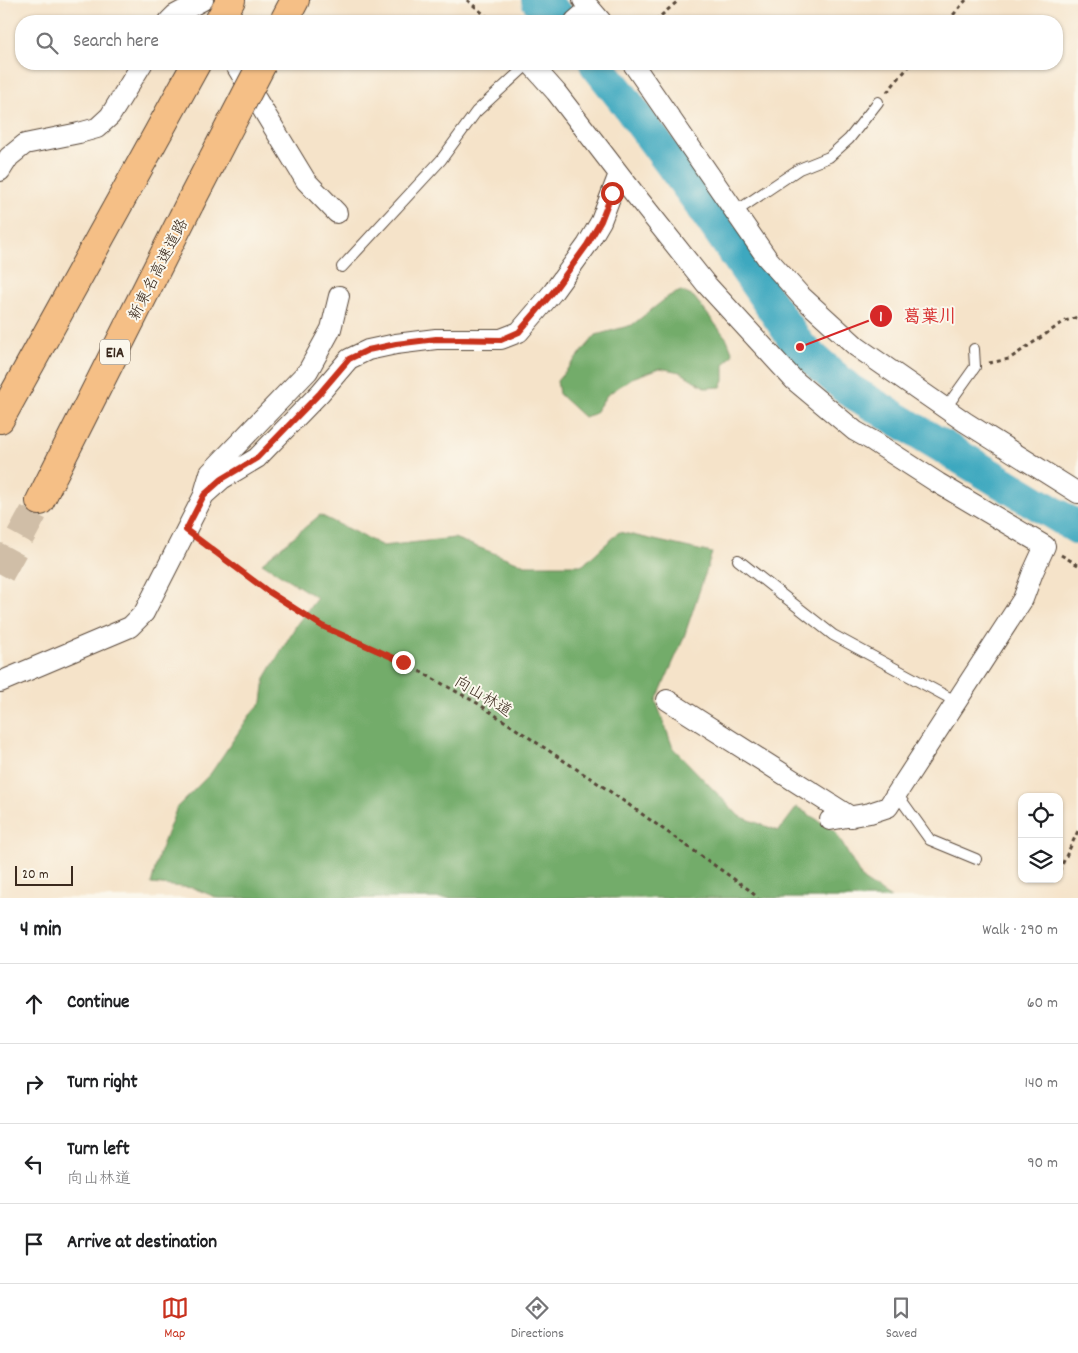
<!DOCTYPE html>
<html lang="en">
<head>
<meta charset="utf-8">
<style>
	body { margin:0; font-family:Dekko,"Klee One",sans-serif; background:#f6f6f6; color:#202124 }
	.controls { position:absolute; right:15px; bottom:15px; display:grid; overflow:hidden; border-radius:10px; box-shadow:0 1px 4px #0004 }
	.controls button { width:45px; height:45px; display:grid; place-items:center; padding:0; border:0; border-bottom:1px solid #e0e0e0; background:#fff; color:#202124; font:25px sans-serif }
	.scale { position:absolute; left:15px; bottom:12px; width:58px; box-sizing:border-box; padding-left:5px; border:2px solid #3b2a1e; border-top:0; font-size:14px; line-height:18px; white-space:nowrap; color:#3b2a1e; -webkit-text-stroke:4px #fbf7ec; paint-order:stroke }
	.stop { position:absolute; width:15px; height:15px; margin:-11px; border:4px solid #c8321e; border-radius:50%; background:#fff }
	.stop.end { background:#c8321e; border-color:#fff; box-shadow:0 1px 5px #0008 }
	.list { margin:0; padding:0; list-style:none }
	h2 { display:flex; justify-content:space-between; align-items:center; height:65px; margin:0; padding:0 20px; font-size:21px }
	h2 small { font-size:16px; font-weight:400; color:#757577 }
	.list li { display:grid; grid-template-columns:32px 1fr auto; gap:15px; align-items:center; box-sizing:border-box; height:80px; padding:0 20px; border-top:1px solid #e0e0e0 }
	.list b { display:block; font-size:19px; white-space:nowrap }
	.list p { margin:0; font-size:16px; white-space:nowrap; color:#757577 }
	.list em { font-size:16px; font-style:normal; color:#757577 }
	.icon { flex:none; width:28px; height:28px; fill:none; stroke:currentColor; stroke-width:2; stroke-linecap:round; stroke-linejoin:round }
	.map { position:relative; flex:none; width:1078px; height:898px; overflow:hidden }
	.search { position:absolute; background:#fff; box-shadow:0 1px 4px #0004; left:15px; right:15px; top:15px; height:55px; display:flex; align-items:center; gap:12px; box-sizing:border-box; padding:0 18px; border-radius:20px; color:#757577; font-size:19px }
	.sheet { height:385px; background:#fff }
	nav { display:flex; justify-content:space-around; align-items:center; box-sizing:border-box; height:70px; border-top:1px solid #e0e0e0; background:#fff; font-size:14px; color:#757577 }
	nav a { display:grid; justify-items:center; gap:2px }
	nav .on { color:#c8321e }
	.map>svg:first-child { display:block }
</style>
</head>
<body>
<div class="map">
<svg width="1078" height="898" viewBox="0 0 1078 898">
	<rect width="100%" height="100%" fill="#fbf7ec"/>
	<filter id="ink" filterUnits="userSpaceOnUse"><feTurbulence type="fractalNoise" baseFrequency=".02" numOctaves="2"/><feDisplacementMap in="SourceGraphic" scale="10" xChannelSelector="R" yChannelSelector="G"/><feConvolveMatrix kernelMatrix="1 2 1 2 8 2 1 2 1" color-interpolation-filters="sRGB"/></filter>
	<filter id="wash" filterUnits="userSpaceOnUse"><feTurbulence type="fractalNoise" baseFrequency=".0096" numOctaves="4" result="noise"/><feDisplacementMap in="SourceGraphic" scale="20" xChannelSelector="R" yChannelSelector="G"/><feGaussianBlur stdDeviation="1.12" result="paint"/><feColorMatrix in="noise" values="0 0 0 0 0 0 0 0 0 0 0 0 0 0 0 0 0 1.4 0 .05"/><feComposite in="paint" operator="in"/></filter>
	<g filter="url(#wash)">
		<rect width="100%" height="100%" fill="#f5e3c9"/>
		<path fill="#73ac6b" stroke="#576b44" d="M681,291L694,297L727,339L733,354L724,365V381L721,387L706,388L680,372L660,368L632,378L607,395L594,414L584,417L559,394L557,381L596,335L632,325L669,296Z
			M320,515L383,546L454,538L525,565H583L619,532L712,553L683,640L656,701L673,748L739,816L779,831L797,807L835,831L863,880L891,898H218L193,888L151,884L159,854L177,807L211,773L250,715L262,702L265,678L297,624L317,598L262,563Z"/>
		<g fill="none" stroke-linecap="round" stroke-linejoin="round">
			<path stroke="#3ea8bf" stroke-width="34" d="M538,0L563,21
				M596,64L622,97L701,204L800,347L849,390L1078,528"/>
		</g>
	</g>
	<g filter="url(#ink)">
		<g fill="none" stroke-linecap="round" stroke-linejoin="round">
			<path stroke="#d0bea7" stroke-width="28" stroke-dasharray="28 14" stroke-linecap="butt" d="M0,574L40,501"/>
			<defs>
				<path id="lane" d="M735,212L799,169L829,157L849,139L878,102
					M342,267L441,160L476,112L528,64
					M945,409L975,367L974,349
					M738,560L833,635L957,702
					M897,794L930,840L976,859"/>
				<path id="street" d="M583,0L601,21
					M169,21L175,15L203,0
					M575,21L590,8
					M235,64L306,181L337,213
					M531,64L556,92L633,192L706,284L794,380L855,431L873,441L938,483L1045,546L1033,572L1023,599L888,807L870,813L830,820
					M633,64L767,258L801,296L857,347L965,422L1078,493
					M0,171L9,157L25,144L79,133L97,128L110,116L142,64
					M205,490L210,473L308,371L331,329L339,296
					M0,682L130,627L144,613L204,495L222,479L257,458L320,393L349,359L368,350L396,344L436,339H501L519,332L553,292L587,245L601,221L619,174
					M667,700L851,817"/>
				<path id="highway" d="M219,21L231,0
					M284,21L295,0
					M0,419L196,64
					M40,501L190,203"/>
			</defs>
			<use href="#lane" stroke="#574638" stroke-width="12"/>
			<use href="#street" stroke="#574638" stroke-width="22"/>
			<use href="#highway" stroke="#574638" stroke-width="30"/>
			<path stroke="#574638" stroke-width="3" stroke-dasharray="4 4" stroke-linecap="butt" d="M467,0L492,21
				M655,21L679,0
				M948,21L966,0
				M887,92L911,64
				M989,363L1009,359L1065,321L1078,317
				M200,541L266,590L322,626L403,662L477,703L605,788L748,889L758,898
				M1061,555L1078,565
				M1059,871L1078,831"/>
			<use href="#lane" stroke="#fff" stroke-width="10"/>
			<use href="#street" stroke="#fff" stroke-width="20"/>
			<use href="#highway" stroke="#f5bf86" stroke-width="28"/>
			<defs>
				<path id="highway-bridge" d="M190,203L262,64"/>
			</defs>
			<use href="#highway-bridge" stroke="#574638" stroke-width="30" stroke-linecap="butt"/>
			<use href="#highway-bridge" stroke="#f5bf86" stroke-width="28"/>
		</g>
	</g>
	<g fill="none" stroke-linecap="round" stroke-linejoin="round" filter="url(#ink)">
		<path stroke="#c8321e" stroke-width="6" d="M403,662L322,626L266,590L186,530L204,495L222,479L257,458L320,393L349,359L368,350L396,344L436,339L501,340L519,332L553,292L587,245L601,221L612,193"/>
	</g>
	<g text-anchor="middle" stroke-width="4" stroke-linejoin="round" paint-order="stroke">
		<rect fill="#fbf7ec" stroke="#75685c" stroke-width="1" x="100" y="339.5" width="30" height="25" rx="4"/>
		<g font-size="15" font-weight="bold" fill="#3b2a1e">
			<text x="115" y="357">E1A</text>
		</g>
		<g font-size="16" fill="#3b2a1e" stroke="#fbf7ec">
			<text transform="translate(157 269) rotate(-63)" y="6">新東名高速道路</text>
			<text transform="translate(484 695) rotate(31)" y="6">向山林道</text>
		</g>
	</g>
	<path fill="none" stroke="#d62828" stroke-width="2" d="M800 347L881 316"/>
	<g fill="#d62828" stroke="#fbf7ec" stroke-width="2">
		<circle cx="800" cy="347" r="5"/>
		<circle cx="881" cy="316" r="12"/>
	</g>
	<g font-size="15" text-anchor="middle" font-weight="bold" fill="#fff">
		<text x="881" y="321">1</text>
	</g>
	<g font-size="18" text-anchor="middle" font-weight="bold" fill="#d62828" stroke="#fbf7ec" stroke-width="4" stroke-linejoin="round" paint-order="stroke">
		<text x="930" y="322">葛葉川</text>
	</g>
</svg>
<div class="controls">
<button><svg class="icon" aria-label="locate" viewBox="0 0 24 24"><circle cx="12" cy="12" r="6"/><path d="M12 2v4M12 18v4M2 12h4M18 12h4"/></svg></button>
<button><svg class="icon" aria-label="layers" viewBox="0 0 24 24"><path d="M12 4l9 5-9 5-9-5zM3 14l9 5 9-5"/></svg></button>
</div>
<div class="scale">20 m</div>
<div class="stop" style="left:612px;top:193px"></div>
<div class="stop end" style="left:403px;top:662px"></div>
<div class="search"><svg class="icon" aria-label="search" viewBox="0 0 24 24"><circle cx="10" cy="10" r="6"/><path d="M15 15l6 6"/></svg>Search here</div>
</div>
<section class="sheet">
<h2>4 min<small>Walk · 290 m</small></h2>
<ul class="list">
<li><svg class="icon" aria-label="ahead" viewBox="0 0 24 24"><path d="M12 20V5M6 11l6-6 6 6"/></svg><div><b>Continue</b></div><em>60 m</em></li>
<li><svg class="icon" aria-label="right" viewBox="0 0 24 24"><path d="M7 20v-9h11M14 6l5 5-5 5"/></svg><div><b>Turn right</b></div><em>140 m</em></li>
<li><svg class="icon" aria-label="left" viewBox="0 0 24 24"><path d="M17 20v-9H6M10 6l-5 5 5 5"/></svg><div><b>Turn left</b><p>向山林道</p></div><em>90 m</em></li>
<li><svg class="icon" aria-label="arrive" viewBox="0 0 24 24"><path d="M6 21V4h12l-3 4 3 4H6"/></svg><div><b>Arrive at destination</b></div></li>
</ul>
</section>
<nav>
<a class="on"><svg class="icon" aria-label="map" viewBox="0 0 24 24"><path d="M3 6l6-2 6 2 6-2v14l-6 2-6-2-6 2zM9 4v14M15 6v14"/></svg>Map</a>
<a><svg class="icon" aria-label="directions" viewBox="0 0 24 24"><path d="M12 3l9 9-9 9-9-9zM9 14v-3h6M13 9l2 2-2 2"/></svg>Directions</a>
<a><svg class="icon" aria-label="saved" viewBox="0 0 24 24"><path d="M7 4h10v16l-5-4-5 4z"/></svg>Saved</a>
</nav>
</body>
</html>
